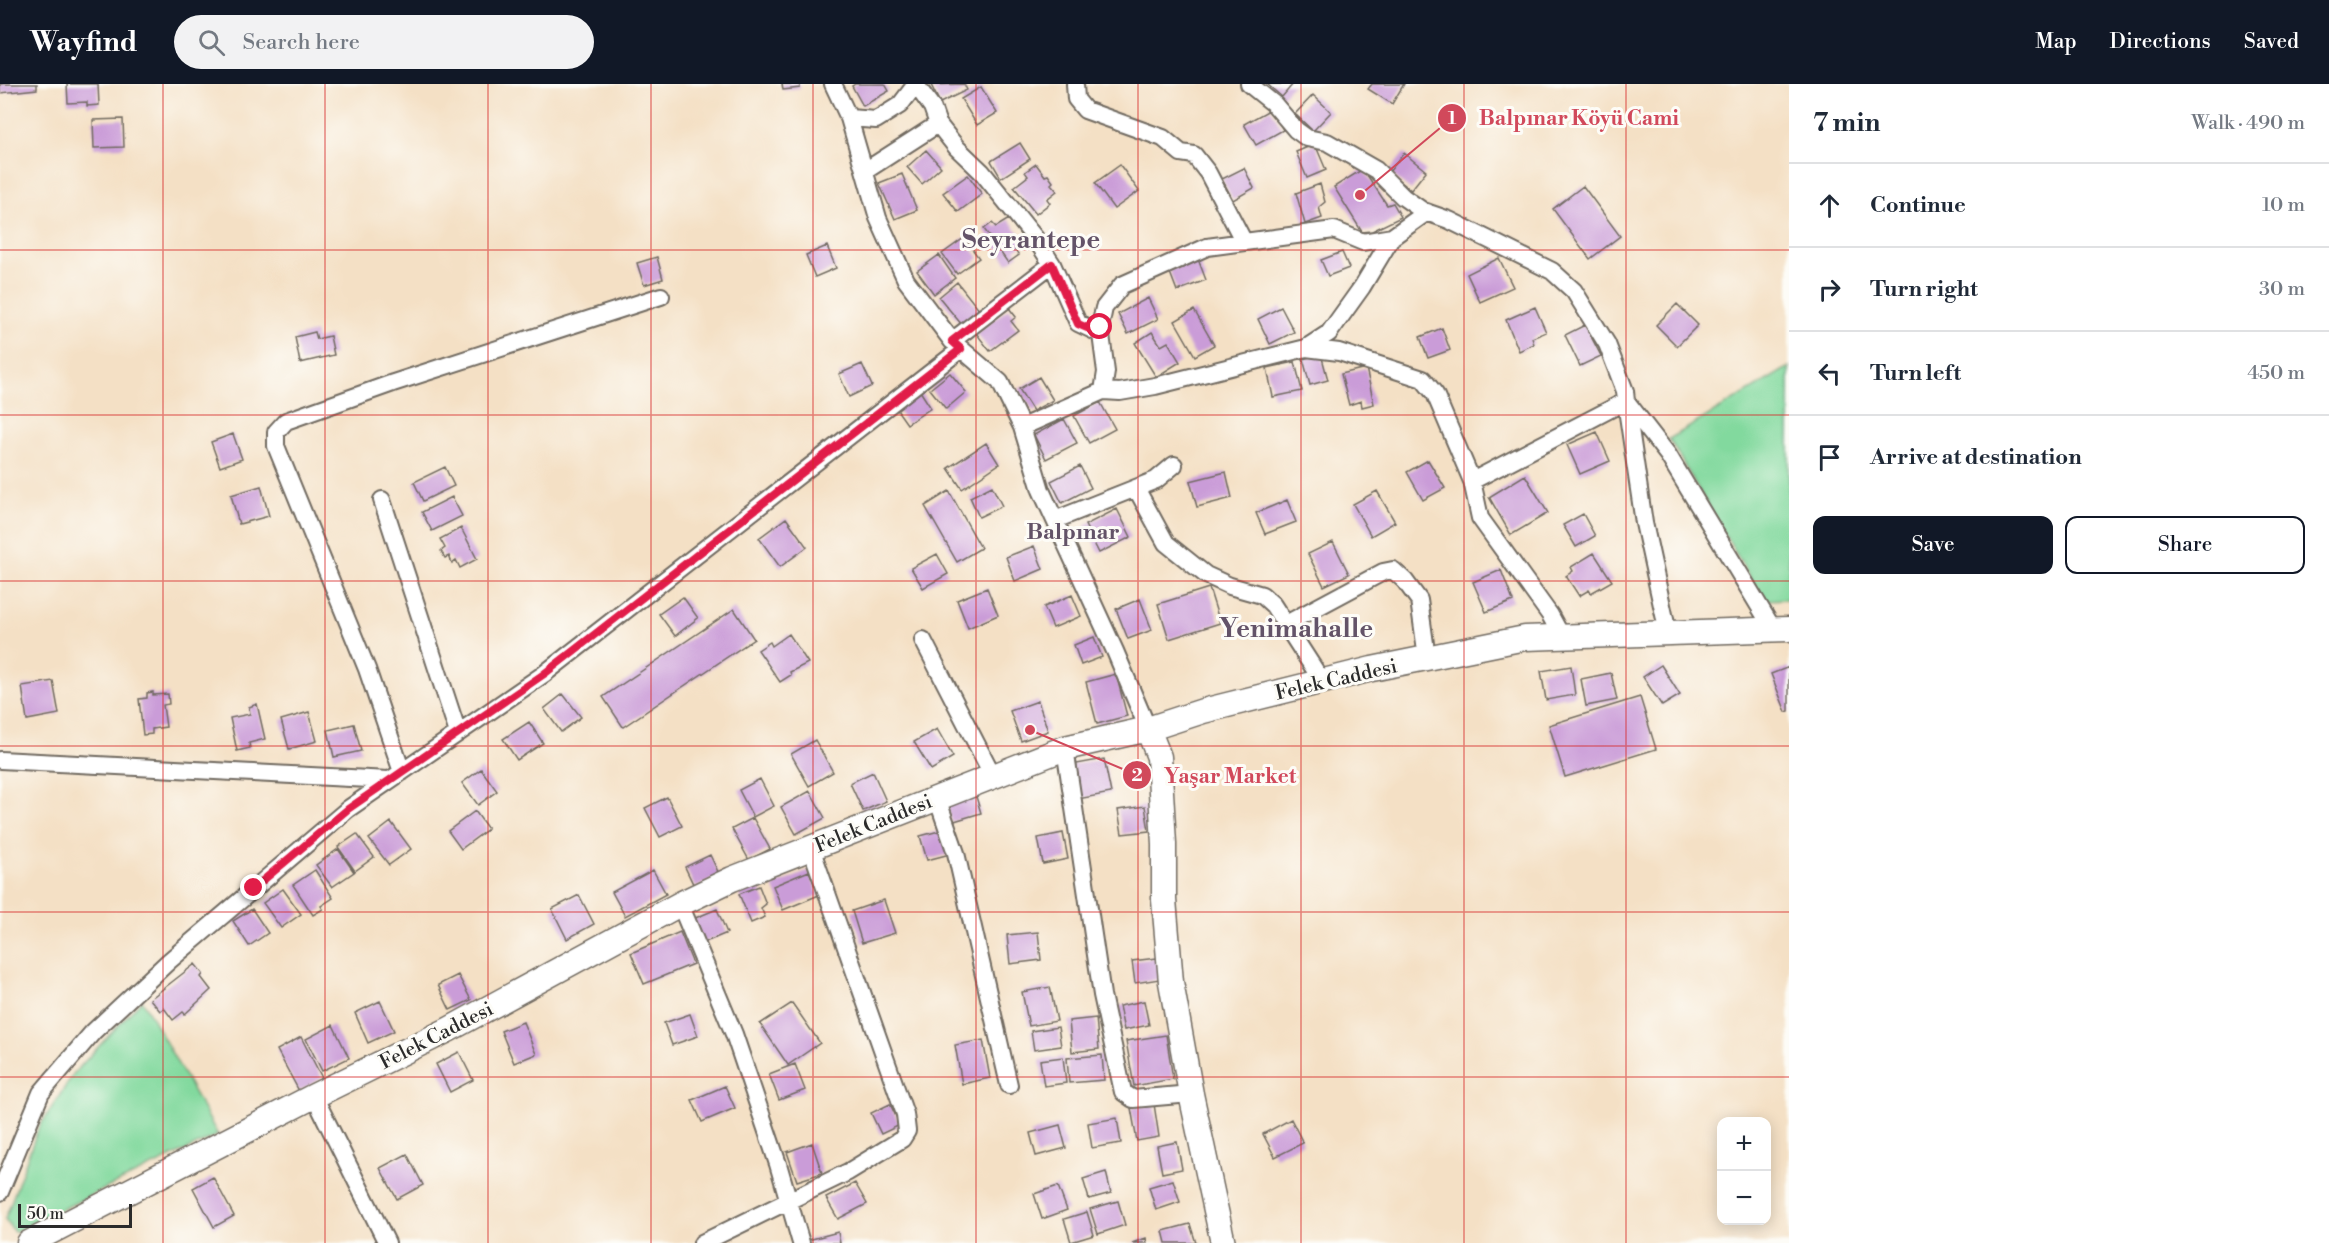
<!DOCTYPE html>
<html lang="en">
<head>
<meta charset="utf-8">
<style>
	body { margin:0; font-family:"Libre Bodoni",serif; background:#f2f2f3; color:#1f2937 }
	.controls { position:absolute; right:18px; bottom:18px; display:grid; overflow:hidden; border-radius:12px; box-shadow:0 3px 15px #0003 }
	.controls button { width:54px; height:54px; display:grid; place-items:center; padding:0; border:0; border-bottom:2px solid #e0e1e3; background:#fff; color:#1f2937; font:30px sans-serif }
	.scale { position:absolute; left:18px; bottom:15px; width:114px; box-sizing:border-box; padding-left:6px; border:3px solid #2b2b2b; border-top:0; font-size:16px; line-height:21px; white-space:nowrap; color:#2b2b2b; -webkit-text-stroke:4px #fdfcf7; paint-order:stroke }
	.stop { position:absolute; width:18px; height:18px; margin:-14px; border:4px solid #e11d48; border-radius:50%; background:#fff }
	.stop.end { background:#e11d48; border-color:#fff; box-shadow:0 2px 6px #0008 }
	.list { margin:0; padding:0; list-style:none }
	h2 { display:flex; justify-content:space-between; align-items:center; height:78px; margin:0; padding:0 24px; font-size:26px }
	h2 small { font-size:20px; font-weight:400; color:#747a83 }
	.list li { display:grid; grid-template-columns:39px 1fr auto; gap:18px; align-items:center; box-sizing:border-box; height:84px; padding:0 24px; border-top:2px solid #e0e1e3 }
	.list b { display:block; font-size:22px; white-space:nowrap }
	.list em { font-size:20px; font-style:normal; color:#747a83 }
	.actions { display:flex; gap:12px; padding:18px 24px }
	.actions a { flex:1; padding:14px 0; border:2px solid #111827; border-radius:12px; text-align:center; font-size:21px; color:#111827 }
	.actions .main { background:#111827; color:#fff }
	.icon { flex:none; width:33px; height:33px; fill:none; stroke:currentColor; stroke-width:2; stroke-linecap:round; stroke-linejoin:round }
	.map { position:relative; flex:none; width:1789px; height:1159px; overflow:hidden }
	header { display:flex; align-items:center; gap:36px; box-sizing:border-box; height:84px; padding:0 30px; background:#111827; color:#fff }
	header strong { font-size:28px }
	nav { display:flex; gap:33px; margin-inline-start:auto; font-size:21px }
	.search { width:420px; height:54px; background:#f2f2f3; display:flex; align-items:center; gap:15px; box-sizing:border-box; padding:0 21px; border-radius:33px; color:#747a83; font-size:22px }
	main { display:flex }
	aside { flex:1; background:#fff }
	.map>svg:first-child { display:block }
</style>
</head>
<body>
<header>
<strong>Wayfind</strong>
<div class="search"><svg class="icon" aria-label="search" viewBox="0 0 24 24"><circle cx="10" cy="10" r="6"/><path d="M15 15l6 6"/></svg>Search here</div>
<nav><a>Map</a><a>Directions</a><a>Saved</a></nav>
</header>
<main>
<div class="map">
<svg width="1789" height="1159" viewBox="0 0 1789 1159">
	<rect width="100%" height="100%" fill="#fdfcf7"/>
	<filter id="ink" filterUnits="userSpaceOnUse"><feTurbulence type="fractalNoise" baseFrequency=".0167" numOctaves="2"/><feDisplacementMap in="SourceGraphic" scale="12" xChannelSelector="R" yChannelSelector="G"/><feConvolveMatrix kernelMatrix="1 2 1 2 8 2 1 2 1" color-interpolation-filters="sRGB"/></filter>
	<filter id="wash" filterUnits="userSpaceOnUse"><feTurbulence type="fractalNoise" baseFrequency=".008" numOctaves="4" result="noise"/><feDisplacementMap in="SourceGraphic" scale="24" xChannelSelector="R" yChannelSelector="G"/><feGaussianBlur stdDeviation="1.35" result="paint"/><feColorMatrix in="noise" values="0 0 0 0 0 0 0 0 0 0 0 0 0 0 0 0 0 1.4 0 .05"/><feComposite in="paint" operator="in"/></filter>
	<g filter="url(#wash)">
		<rect width="100%" height="100%" fill="#f4e0c5"/>
		<path fill="#82d99e" stroke="#568264" stroke-width="1.5" d="M1789,283V515L1763,516L1669,355Z
			M142,916L218,1051L14,1148L5,1135L38,1045L74,989Z"/>
		<g id="blocks">
			<path fill="#ca9cd8" d="M0,0H37V5L0,9Z
				M67,0H98L99,21L87,22V18L68,19Z
				M782,0H800V4L783,6Z
				M855,0H885L889,7L863,22L852,2Z
				M964,0L967,6L940,19L931,1Z
				M1267,0H1293L1282,13Z
				M1372,0H1404L1392,20L1368,5Z
				M981,3L997,29L977,41L961,15Z
				M1313,11L1331,28L1313,47L1295,30Z
				M1271,25L1283,46L1256,61L1244,40Z
				M123,35L124,63L94,64L93,36Z
				M1020,59L1030,75L1001,94L991,77Z
				M1315,60L1326,86L1307,94L1296,68Z
				M926,66L941,83L922,100L907,83Z
				M1404,69L1426,87L1411,106L1389,88Z
				M1036,80L1045,92L1048,91L1053,98L1051,100L1057,107L1047,115L1050,119L1036,130L1014,103L1028,92L1025,88Z
				M1120,81L1139,107L1114,125L1095,99Z
				M1244,84L1254,104L1233,116L1222,95Z
				M1363,85L1387,121L1393,119L1401,133L1372,147L1362,148L1334,103Z
				M902,90L917,126L895,135L879,99Z
				M968,91L982,110L958,128L943,109Z
				M1320,100L1325,118L1319,123L1322,134L1305,140L1296,109Z
				M1583,102L1620,152L1590,175L1553,125Z
				M1009,135L1026,159L1015,166L1019,171L1008,179L984,145L992,139L996,143Z
				M964,154L979,174L957,190L942,170Z
				M827,162L836,184L815,193L806,171Z
				M1342,168L1349,184L1328,192L1321,176Z
				M939,171L955,194L934,210L917,187Z
				M657,173L663,195L644,201L637,179Z
				M1499,174L1513,203L1480,218L1467,190Z
				M1198,175L1206,196L1177,207L1169,186Z
				M957,198L980,227L962,241L939,213Z
				M1148,214L1158,235L1128,250L1118,230Z
				M1677,220L1698,241L1677,262L1656,241Z
				M1281,223L1294,248L1270,260L1258,235Z
				M1535,223L1546,248L1532,254L1534,260L1519,267L1506,236Z
				M1009,224L1016,233L1011,237L1018,246L990,267L976,249Z
				M1194,226L1214,261L1195,272L1175,237Z
				M1585,241L1601,272L1580,282L1565,251Z
				M1442,244L1450,266L1428,274L1420,253Z
				M315,248L317,255L330,252L334,271L300,279L295,253Z
				M1152,248L1161,262L1168,258L1180,278L1156,293L1135,259Z
				M1321,270L1328,296L1310,301L1303,275Z
				M1295,278L1302,307L1273,313L1267,284Z
				M862,280L872,302L849,313L839,290Z
				M1366,284L1374,320L1362,323L1361,317L1349,321L1341,290Z
				M950,289L966,308L946,325L930,305Z
				M1039,293L1053,316L1033,327L1019,305Z
				M920,307L931,324L907,340L895,323Z
				M1100,318L1115,345L1089,359L1074,332Z
				M1064,335L1077,359L1046,375L1034,351Z
				M1597,348L1610,377L1580,390L1567,361Z
				M233,350L242,375L220,383L211,358Z
				M986,359L999,380L962,405L948,384Z
				M1428,376L1445,404L1423,416L1407,388Z
				M1080,382L1091,404L1062,419L1051,397Z
				M445,383L454,402L423,417L414,398Z
				M1226,388L1232,414L1197,423L1190,397Z
				M1525,391L1548,429L1511,451L1489,413Z
				M261,402L269,432L239,440L231,411Z
				M992,402L1002,422L979,433L970,413Z
				M949,407L981,464L957,478L925,422Z
				M1377,407L1395,438L1371,452L1353,420Z
				M452,413L462,432L432,447L422,428Z
				M1287,416L1296,438L1265,450L1256,429Z
				M1117,425L1131,453L1099,469L1085,441Z
				M1583,430L1595,452L1576,463L1563,441Z
				M786,434L807,463L780,483L759,454Z
				M461,444L477,475L460,484L456,476L452,479L449,472L445,474L441,467L445,464L440,455Z
				M1333,458L1349,490L1324,502L1308,470Z
				M1034,462L1043,485L1015,497L1006,473Z
				M1594,469L1612,497L1591,509L1589,506L1579,512L1566,492L1573,487L1571,483Z
				M937,470L948,490L923,504L911,484Z
				M1501,486L1513,517L1486,528L1473,498Z
				M987,504L998,531L968,544L957,516Z
				M1209,504L1220,539L1169,555L1158,520Z
				M1072,511L1081,532L1053,544L1044,523Z
				M683,513L698,534L675,552L659,530Z
				M1140,515L1152,546L1128,555L1116,525Z
				M734,525L754,555L623,643L603,613Z
				M789,550L808,579L790,588L791,591L780,598L758,566L770,558L772,562Z
				M1094,553L1102,573L1081,581L1074,561Z
				M1661,581L1680,611L1662,622L1643,593Z
				M1571,582L1575,611L1546,616L1541,587Z
				M1789,583V627L1786,628L1771,590Z
				M1611,589L1617,616L1586,622L1581,595Z
				M1116,590L1127,632L1097,640L1086,598Z
				M53,597L59,630L27,636L22,602Z
				M153,608V611L168,610L169,620L163,621L166,643L152,645V650L143,651L139,615L147,614V609Z
				M563,610L581,633L561,648L544,625Z
				M1640,613L1656,665L1565,693L1549,641Z
				M1038,617L1048,647L1021,657L1010,627Z
				M257,620L265,655L249,659L250,664L237,667L230,634L250,630L249,623Z
				M309,628L317,657L289,665L281,636Z
				M529,638L543,659L517,676L503,655Z
				M354,640L361,667L334,673L328,646Z
				M937,645L953,673L931,686L914,658Z
				M815,656L833,688L809,702L791,670Z
				M1104,675L1111,709L1078,715L1071,681Z
				M481,685L497,707L478,721L462,699Z
				M873,688L886,717L863,727L850,699Z
				M760,695L774,722L753,733L739,706Z
				M974,706L981,729L951,738L945,714Z
				M810,707L825,734L796,750L781,723Z
				M667,713L682,742L660,753L645,724Z
				M1145,722L1149,747L1122,750L1118,726Z
				M475,727L488,745L461,765L448,747Z
				M753,734L770,765L749,776L732,745Z
				M391,738L411,765L389,781L369,755Z
				M943,746L950,770L927,776L920,752Z
				M1063,749L1068,775L1043,780L1038,754Z
				M357,750L374,773L355,787L338,763Z
				M338,765L354,788L332,803L316,781Z
				M710,771L720,792L695,804L685,783Z
				M315,786L333,814L321,822L323,825L313,831L293,801Z
				M653,786L666,810L625,832L612,808Z
				M809,787L819,811L783,826L773,802Z
				M759,802L766,820L761,824L765,833L751,839L739,810Z
				M283,805L301,830L281,844L263,819Z
				M579,811L594,840L567,855L552,825Z
				M884,816L895,849L862,859L852,827Z
				M252,825L268,849L249,862L233,837Z
				M717,825L727,849L703,859L693,835Z
				M680,848L693,880L644,900L631,869Z
				M1038,848L1041,876L1010,880L1007,851Z
				M1157,874L1160,895L1135,899L1132,877Z
				M195,880L203,890L201,893L211,906L185,930L183,928L173,936L164,924L160,927L150,915Z
				M458,891L471,916L450,926L438,901Z
				M1050,903L1057,937L1029,942L1022,908Z
				M380,917L394,947L368,959L355,929Z
				M1144,917L1149,941L1124,946L1119,922Z
				M792,919L820,959L788,981L760,940Z
				M690,930L698,952L672,961L664,939Z
				M1096,934L1099,965L1072,968L1069,937Z
				M523,938L536,970L514,979L501,947Z
				M333,941L349,974L322,987L306,955Z
				M1058,943L1061,962L1034,966L1031,947Z
				M1166,951L1173,995L1134,1002L1126,957Z
				M301,953L322,994L299,1007L277,966Z
				M983,956L990,994L962,1000L955,961Z
				M459,968L473,996L450,1008L436,980Z
				M1102,971L1104,996L1069,999L1067,974Z
				M1063,973L1066,999L1044,1002L1040,976Z
				M795,980L805,1006L779,1016L769,990Z
				M725,1002L735,1024L702,1038L692,1016Z
				M890,1020L900,1041L881,1050L871,1029Z
				M1154,1020L1159,1053L1137,1057L1131,1024Z
				M1117,1034L1121,1059L1092,1064L1088,1039Z
				M1291,1035L1303,1059L1275,1073L1263,1050Z
				M1060,1041L1066,1064L1036,1072L1030,1049Z
				M1177,1058L1182,1085L1162,1089L1157,1062Z
				M812,1059L822,1089L797,1097L787,1068Z
				M407,1070L423,1101L397,1115L380,1084Z
				M1106,1088L1111,1109L1089,1115L1083,1095Z
				M213,1093L234,1132L214,1143L193,1104Z
				M1173,1096L1180,1118L1156,1126L1149,1103Z
				M855,1099L867,1120L838,1135L826,1114Z
				M1058,1102L1067,1126L1042,1135L1034,1110Z
				M1118,1117L1125,1141L1098,1150L1090,1125Z
				M1087,1128L1094,1151L1071,1158L1064,1135Z
				M1190,1140L1196,1159H1166L1163,1147Z
				M838,1148L840,1159H809L808,1156Z
				M1146,1154L1147,1159H1132Z"/>
		</g>
	</g>
	<g filter="url(#ink)">
		<use href="#blocks" fill-opacity="0" stroke="#716a61" stroke-width="1.5"/>
		<g fill="none" stroke-linecap="round" stroke-linejoin="round">
			<defs>
				<path id="street" d="M833,0L849,34L878,134L906,196L952,257L1000,298L1022,343
					M1075,0L1076,15L1085,26L1163,54L1181,69L1194,71L1208,89L1244,158
					M1249,0L1274,20L1296,46L1307,54L1327,58L1376,86L1403,113L1423,127L1449,136L1552,187L1574,207L1607,260L1625,307L1626,317L1472,397
					M916,1L932,23L938,40L957,64L982,88L1035,154L1052,180L1078,239L1101,250
					M849,34L876,36L900,21L916,0
					M865,87L938,40
					M952,257L1052,180
					M1306,264L1339,268L1423,295L1435,310L1472,397L1480,434L1550,531L1562,553
					M1103,307L1120,308L1155,302L1306,264L1329,249L1362,203L1392,153
					M1626,317L1668,371L1773,545
					M1626,318L1644,439L1668,549
					M1136,404L1166,459L1206,491L1230,502L1262,511L1273,521L1322,597
					M382,416L458,649
					M1055,436L1156,396L1174,381
					M1286,540L1383,488L1393,486L1405,497L1419,516L1427,574
					M923,556L993,692
					M1148,645L1115,567L1041,406L1022,343L1103,307L1106,288L1100,243L1104,224L1122,201L1207,163L1334,146L1363,158L1392,153L1427,128
					M1065,664L1102,911L1123,1008L1133,1015L1191,1010
					M0,676L389,696
					M402,688L367,585L276,362V348L286,337L393,299L661,212
					M937,714L956,769L1009,1001
					M680,820L734,950L778,1080L801,1159
					M314,1012L387,1159
					M0,1108L41,1009L93,948L169,877L348,725L544,590L961,265
					M702,1159L848,1088L902,1055L907,1047L905,1030L811,764"/>
				<path id="secondary" d="M1148,645L1159,673L1164,760V816L1171,898L1191,1010L1223,1159
					M29,1159L314,1012L448,946L680,820L732,795L1065,664L1148,645L1203,627L1372,585L1525,554L1789,545"/>
			</defs>
			<use href="#street" stroke="#716a61" stroke-width="20"/>
			<use href="#secondary" stroke="#716a61" stroke-width="27"/>
			<use href="#street" stroke="#fff" stroke-width="16"/>
			<use href="#secondary" stroke="#fff" stroke-width="24"/>
		</g>
	</g>
	<g fill="none" stroke-linecap="round" stroke-linejoin="round" filter="url(#ink)">
		<path stroke="#e11d48" stroke-width="8" d="M254,804L348,725L544,590L961,265L952,257L1052,180L1078,240L1101,250L1100,243"/>
	</g>
	<path fill="none" stroke="#d62828" stroke-width="1.5" stroke-opacity="0.55" d="M163,0V1159M325,0V1159M488,0V1159M651,0V1159M813,0V1159M976,0V1159M1138,0V1159M1301,0V1159M1464,0V1159M1626,0V1159M0,166H1789M0,331H1789M0,497H1789M0,662H1789M0,828H1789M0,993H1789"/>
	<g text-anchor="middle" stroke-width="6" stroke-linejoin="round" paint-order="stroke">
		<g font-size="20" fill="#2b2b2b" stroke="#fdfcf7">
			<text transform="translate(1336 595) rotate(-13)" y="7">Felek Caddesi</text>
			<text transform="translate(873 739) rotate(-22)" y="7">Felek Caddesi</text>
			<text transform="translate(436 951) rotate(-27)" y="7">Felek Caddesi</text>
		</g>
		<g font-size="22" font-weight="bold" fill="#635368" stroke="#fdfcf7">
			<text x="1073" y="455">Balpınar</text>
		</g>
		<g font-size="26" font-weight="bold" fill="#635368" stroke="#fdfcf7">
			<text x="1031" y="164">Seyrantepe</text>
			<text x="1296" y="553">Yenimahalle</text>
		</g>
	</g>
	<path fill="none" stroke="#d1495b" stroke-width="2" d="M1360 111L1452 34M1030 646L1137 691"/>
	<g fill="#d1495b" stroke="#fdfcf7" stroke-width="2">
		<circle cx="1360" cy="111" r="6"/>
		<circle cx="1030" cy="646" r="6"/>
		<circle cx="1452" cy="34" r="15"/>
		<circle cx="1137" cy="691" r="15"/>
	</g>
	<g font-size="18" text-anchor="middle" font-weight="bold" fill="#fff">
		<text x="1452" y="40">1</text>
		<text x="1137" y="697">2</text>
	</g>
	<g font-size="21" text-anchor="middle" font-weight="bold" fill="#d1495b" stroke="#fdfcf7" stroke-width="6" stroke-linejoin="round" paint-order="stroke">
		<text x="1579" y="41">Balpınar Köyü Cami</text>
		<text x="1230" y="699">Yaşar Market</text>
	</g>
</svg>
<div class="controls">
<button>+</button>
<button>−</button>
</div>
<div class="scale">50 m</div>
<div class="stop" style="left:1100px;top:243px"></div>
<div class="stop end" style="left:254px;top:804px"></div>
</div>
<aside>
<h2>7 min<small>Walk · 490 m</small></h2>
<ul class="list">
<li><svg class="icon" aria-label="ahead" viewBox="0 0 24 24"><path d="M12 20V5M6 11l6-6 6 6"/></svg><div><b>Continue</b></div><em>10 m</em></li>
<li><svg class="icon" aria-label="right" viewBox="0 0 24 24"><path d="M7 20v-9h11M14 6l5 5-5 5"/></svg><div><b>Turn right</b></div><em>30 m</em></li>
<li><svg class="icon" aria-label="left" viewBox="0 0 24 24"><path d="M17 20v-9H6M10 6l-5 5 5 5"/></svg><div><b>Turn left</b></div><em>450 m</em></li>
<li><svg class="icon" aria-label="arrive" viewBox="0 0 24 24"><path d="M6 21V4h12l-3 4 3 4H6"/></svg><div><b>Arrive at destination</b></div></li>
</ul>
<div class="actions"><a class="main">Save</a><a>Share</a></div>
</aside>
</main>
</body>
</html>
